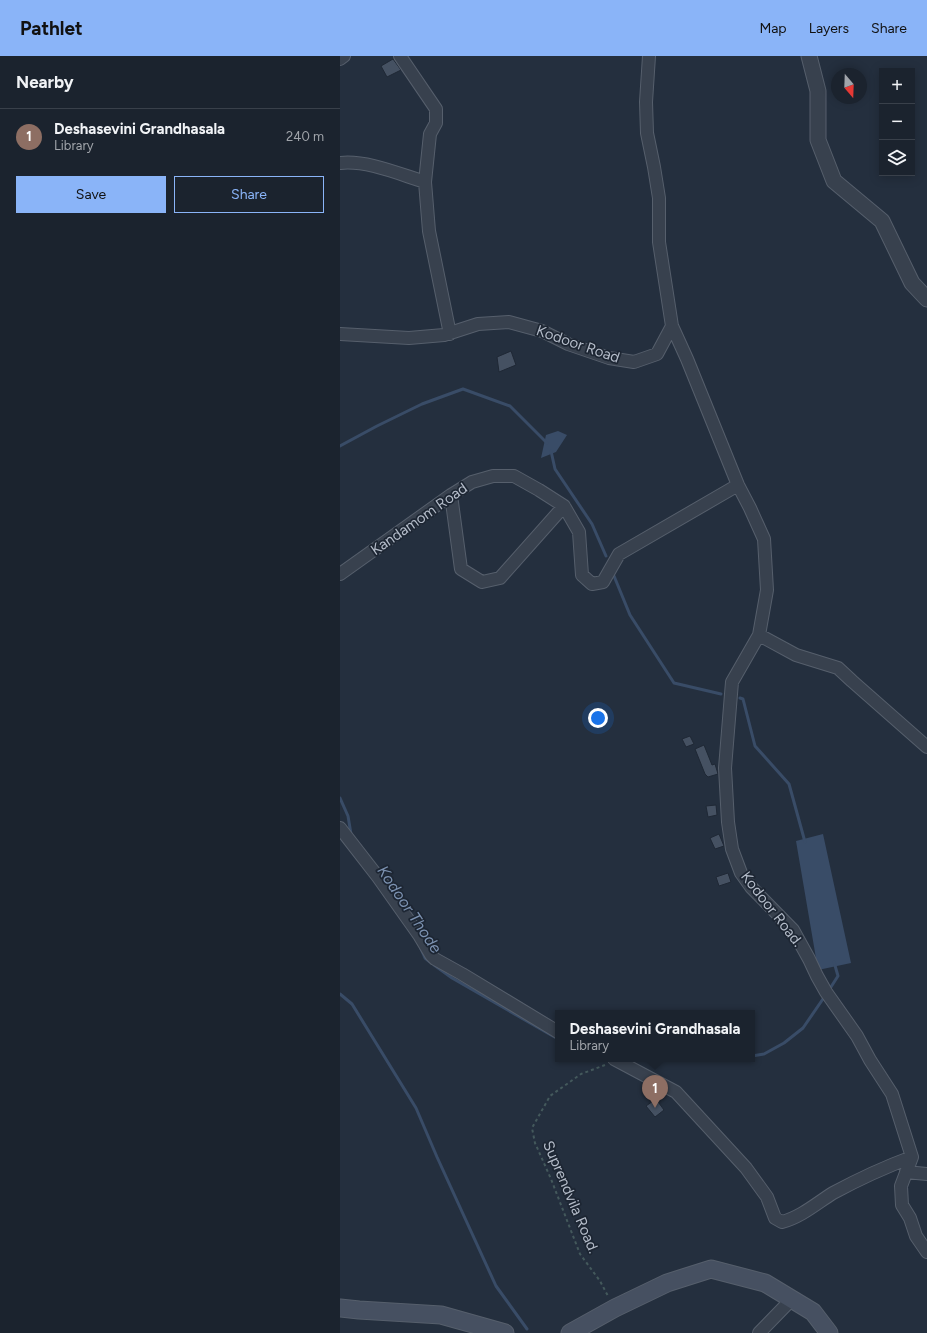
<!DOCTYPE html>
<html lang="en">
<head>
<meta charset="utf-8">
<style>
	body { margin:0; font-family:Figtree,sans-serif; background:#282f3a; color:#f1f3f6 }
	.controls { position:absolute; right:12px; top:12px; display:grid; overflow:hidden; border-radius:0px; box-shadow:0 2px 10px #0003 }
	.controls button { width:36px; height:36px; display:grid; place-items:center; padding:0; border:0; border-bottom:1px solid #39404a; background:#1b232e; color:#f1f3f6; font:20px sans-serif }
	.compass { position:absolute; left:491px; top:12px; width:36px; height:36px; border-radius:50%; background:#1b232e; box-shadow:0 2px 10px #0003; rotate:161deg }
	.you { position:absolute; left:258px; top:662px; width:14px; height:14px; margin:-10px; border:3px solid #fff; border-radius:50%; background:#1a73e8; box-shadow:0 0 0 6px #1a73e833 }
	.badge { display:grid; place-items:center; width:26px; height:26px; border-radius:50%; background:#8ab4f8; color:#fff; font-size:13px; font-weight:700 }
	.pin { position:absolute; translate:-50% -33px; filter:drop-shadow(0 1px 2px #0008) }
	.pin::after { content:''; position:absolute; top:21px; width:14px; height:12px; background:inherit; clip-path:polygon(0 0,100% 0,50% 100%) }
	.popup { position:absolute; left:215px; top:954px; width:200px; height:52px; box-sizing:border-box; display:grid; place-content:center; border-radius:0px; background:#1b232e; filter:drop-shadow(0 1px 3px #0005); font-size:13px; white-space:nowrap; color:#a0a4aa }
	.popup b { font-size:15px; color:#f1f3f6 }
	.popup::after { content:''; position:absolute; left:50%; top:100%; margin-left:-8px; border:8px solid transparent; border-top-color:#1b232e }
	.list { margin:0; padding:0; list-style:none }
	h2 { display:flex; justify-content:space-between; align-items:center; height:52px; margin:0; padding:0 16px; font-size:17px }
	h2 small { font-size:13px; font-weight:400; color:#a0a4aa }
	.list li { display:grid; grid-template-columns:26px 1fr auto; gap:12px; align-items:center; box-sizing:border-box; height:56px; padding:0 16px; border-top:1px solid #39404a }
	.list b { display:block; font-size:15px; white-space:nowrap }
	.list p { margin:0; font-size:13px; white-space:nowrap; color:#a0a4aa }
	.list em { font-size:13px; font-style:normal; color:#a0a4aa }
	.actions { display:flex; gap:8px; padding:12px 16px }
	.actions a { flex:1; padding:9px 0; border:1px solid #8ab4f8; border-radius:0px; text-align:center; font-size:14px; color:#8ab4f8 }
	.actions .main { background:#8ab4f8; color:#111 }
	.icon { flex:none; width:22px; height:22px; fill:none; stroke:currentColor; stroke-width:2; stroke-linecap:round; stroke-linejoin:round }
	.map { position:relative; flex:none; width:587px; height:1277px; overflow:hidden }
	header { display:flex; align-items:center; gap:24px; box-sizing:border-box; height:56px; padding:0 20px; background:#8ab4f8; color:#111 }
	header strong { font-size:19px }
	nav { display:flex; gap:22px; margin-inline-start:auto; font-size:14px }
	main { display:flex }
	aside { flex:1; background:#1b232e }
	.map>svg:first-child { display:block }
</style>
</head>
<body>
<header>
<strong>Pathlet</strong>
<nav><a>Map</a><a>Layers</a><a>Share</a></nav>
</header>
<main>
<aside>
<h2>Nearby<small></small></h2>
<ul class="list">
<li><span class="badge" style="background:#8d6e63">1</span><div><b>Deshasevini Grandhasala</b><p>Library</p></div><em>240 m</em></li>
</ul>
<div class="actions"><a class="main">Save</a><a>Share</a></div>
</aside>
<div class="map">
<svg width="587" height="1277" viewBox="0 0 587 1277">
	<rect width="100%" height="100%" fill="#242f3e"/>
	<path fill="#394c67" d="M218,375L227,379L216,396L201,402L206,379Z
		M483,778L511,907L478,914L456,785Z"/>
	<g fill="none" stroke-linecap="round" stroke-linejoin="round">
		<path stroke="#394c67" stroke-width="3" d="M0,390L37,370L82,348L123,333L170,350L207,387
			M211,395L215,413L252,468L266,500
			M274,520L290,559L334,627L381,638
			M400,642L403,643L415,690L449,728L465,786
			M0,742L8,760L11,778
			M81,893L85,902L90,906
			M94,909L112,922L218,983
			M489,934L498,920L494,906
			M0,938L12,948L76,1052L97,1101L156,1230L187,1273
			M412,1000L424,998L444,987L463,972L485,940"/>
	</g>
	<path fill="#455162" stroke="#1f2835" d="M53,3L61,14L47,21L41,10Z
		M171,295L176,309L159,316L157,301Z
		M350,680L354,688L346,691L342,683Z
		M364,689L372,709L375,708L378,718L368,721L365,718L355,693Z
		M376,749L377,759L368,761L366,750Z
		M379,778L384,790L375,793L370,782Z
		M388,817L391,826L379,830L376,821Z
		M316,1043L324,1054L315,1061L306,1050Z"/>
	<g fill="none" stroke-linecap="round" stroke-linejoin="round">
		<defs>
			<path id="minor" d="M60,0L96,53V67L90,78L85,126L89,175L110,278
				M0,3L4,0
				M0,107C27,104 59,118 85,126
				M332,270L347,303L398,429L410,452L424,483L427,534L419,579L392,626L391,638L385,712L388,766L392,793L401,817L411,831L453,874L469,903L477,920L486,936L517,980L530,1004L552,1038L572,1101L561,1130L562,1149L570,1162L576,1180L587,1196
				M0,278L69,282L104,279L138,268L169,266L202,275L228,288L269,302L294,306L317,298L332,270L319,186V142L314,111L307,77L306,46L309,0
				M111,439L121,513L142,526L160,522L224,450
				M0,518L111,439L132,426L153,420H174L199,434L224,450L239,476L242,519L252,528L263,526L279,498L398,429
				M419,579L456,599L498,612L512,625L587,691
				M0,772L38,821L79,879L91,899L95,903L122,918L218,976
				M274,1003L336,1036L406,1112L427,1141L435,1162L442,1166C461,1161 477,1147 493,1137C519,1123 545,1111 572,1101
				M566,1116L587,1118
				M419,1277L452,1243"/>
			<path id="tertiary" d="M469,0L478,35V84L494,125L542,165L572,227L587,243"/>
			<path id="secondary" d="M0,1252L19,1254L101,1259L165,1277
				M230,1277L275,1252L327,1227L371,1213L425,1227L473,1256L489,1277"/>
		</defs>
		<use href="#minor" stroke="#565f6c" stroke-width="14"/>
		<use href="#tertiary" stroke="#565f6c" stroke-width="17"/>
		<use href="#secondary" stroke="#565f6c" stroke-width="19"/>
		<path stroke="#44595c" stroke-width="2" stroke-dasharray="3 3" stroke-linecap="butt" d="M265,1009L241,1018L210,1040L192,1072L195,1087L211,1123L240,1198L260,1225L268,1240"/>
		<use href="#minor" stroke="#38414e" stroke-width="12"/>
		<use href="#tertiary" stroke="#38414e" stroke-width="15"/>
		<use href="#secondary" stroke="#465061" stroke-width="17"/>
	</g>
	<g text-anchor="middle" stroke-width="3.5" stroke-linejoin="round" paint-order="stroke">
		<g font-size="15" fill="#b4bcc9" stroke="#1d2633">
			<text transform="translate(238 288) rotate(19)" y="5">Kodoor Road</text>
			<text transform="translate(79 463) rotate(-35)" y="5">Kandamom Road</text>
			<text transform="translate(432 853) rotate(52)" y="5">Kodoor Road.</text>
			<text transform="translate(231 1141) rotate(67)" y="5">Suprendvila Road.</text>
		</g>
		<g font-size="16" font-style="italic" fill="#7c92b1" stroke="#1d2633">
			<text transform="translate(70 853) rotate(56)" y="6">Kodoor Thode</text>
		</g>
	</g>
</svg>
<div class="controls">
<button>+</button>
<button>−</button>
<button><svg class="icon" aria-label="layers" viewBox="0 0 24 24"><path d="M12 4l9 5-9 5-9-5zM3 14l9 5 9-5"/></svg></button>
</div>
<svg class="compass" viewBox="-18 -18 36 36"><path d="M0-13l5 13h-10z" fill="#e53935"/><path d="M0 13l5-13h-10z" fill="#a0a4aa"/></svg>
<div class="you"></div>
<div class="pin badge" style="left:315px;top:1052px;background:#8d6e63">1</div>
<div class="popup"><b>Deshasevini Grandhasala</b>Library</div>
</div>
</main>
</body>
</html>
